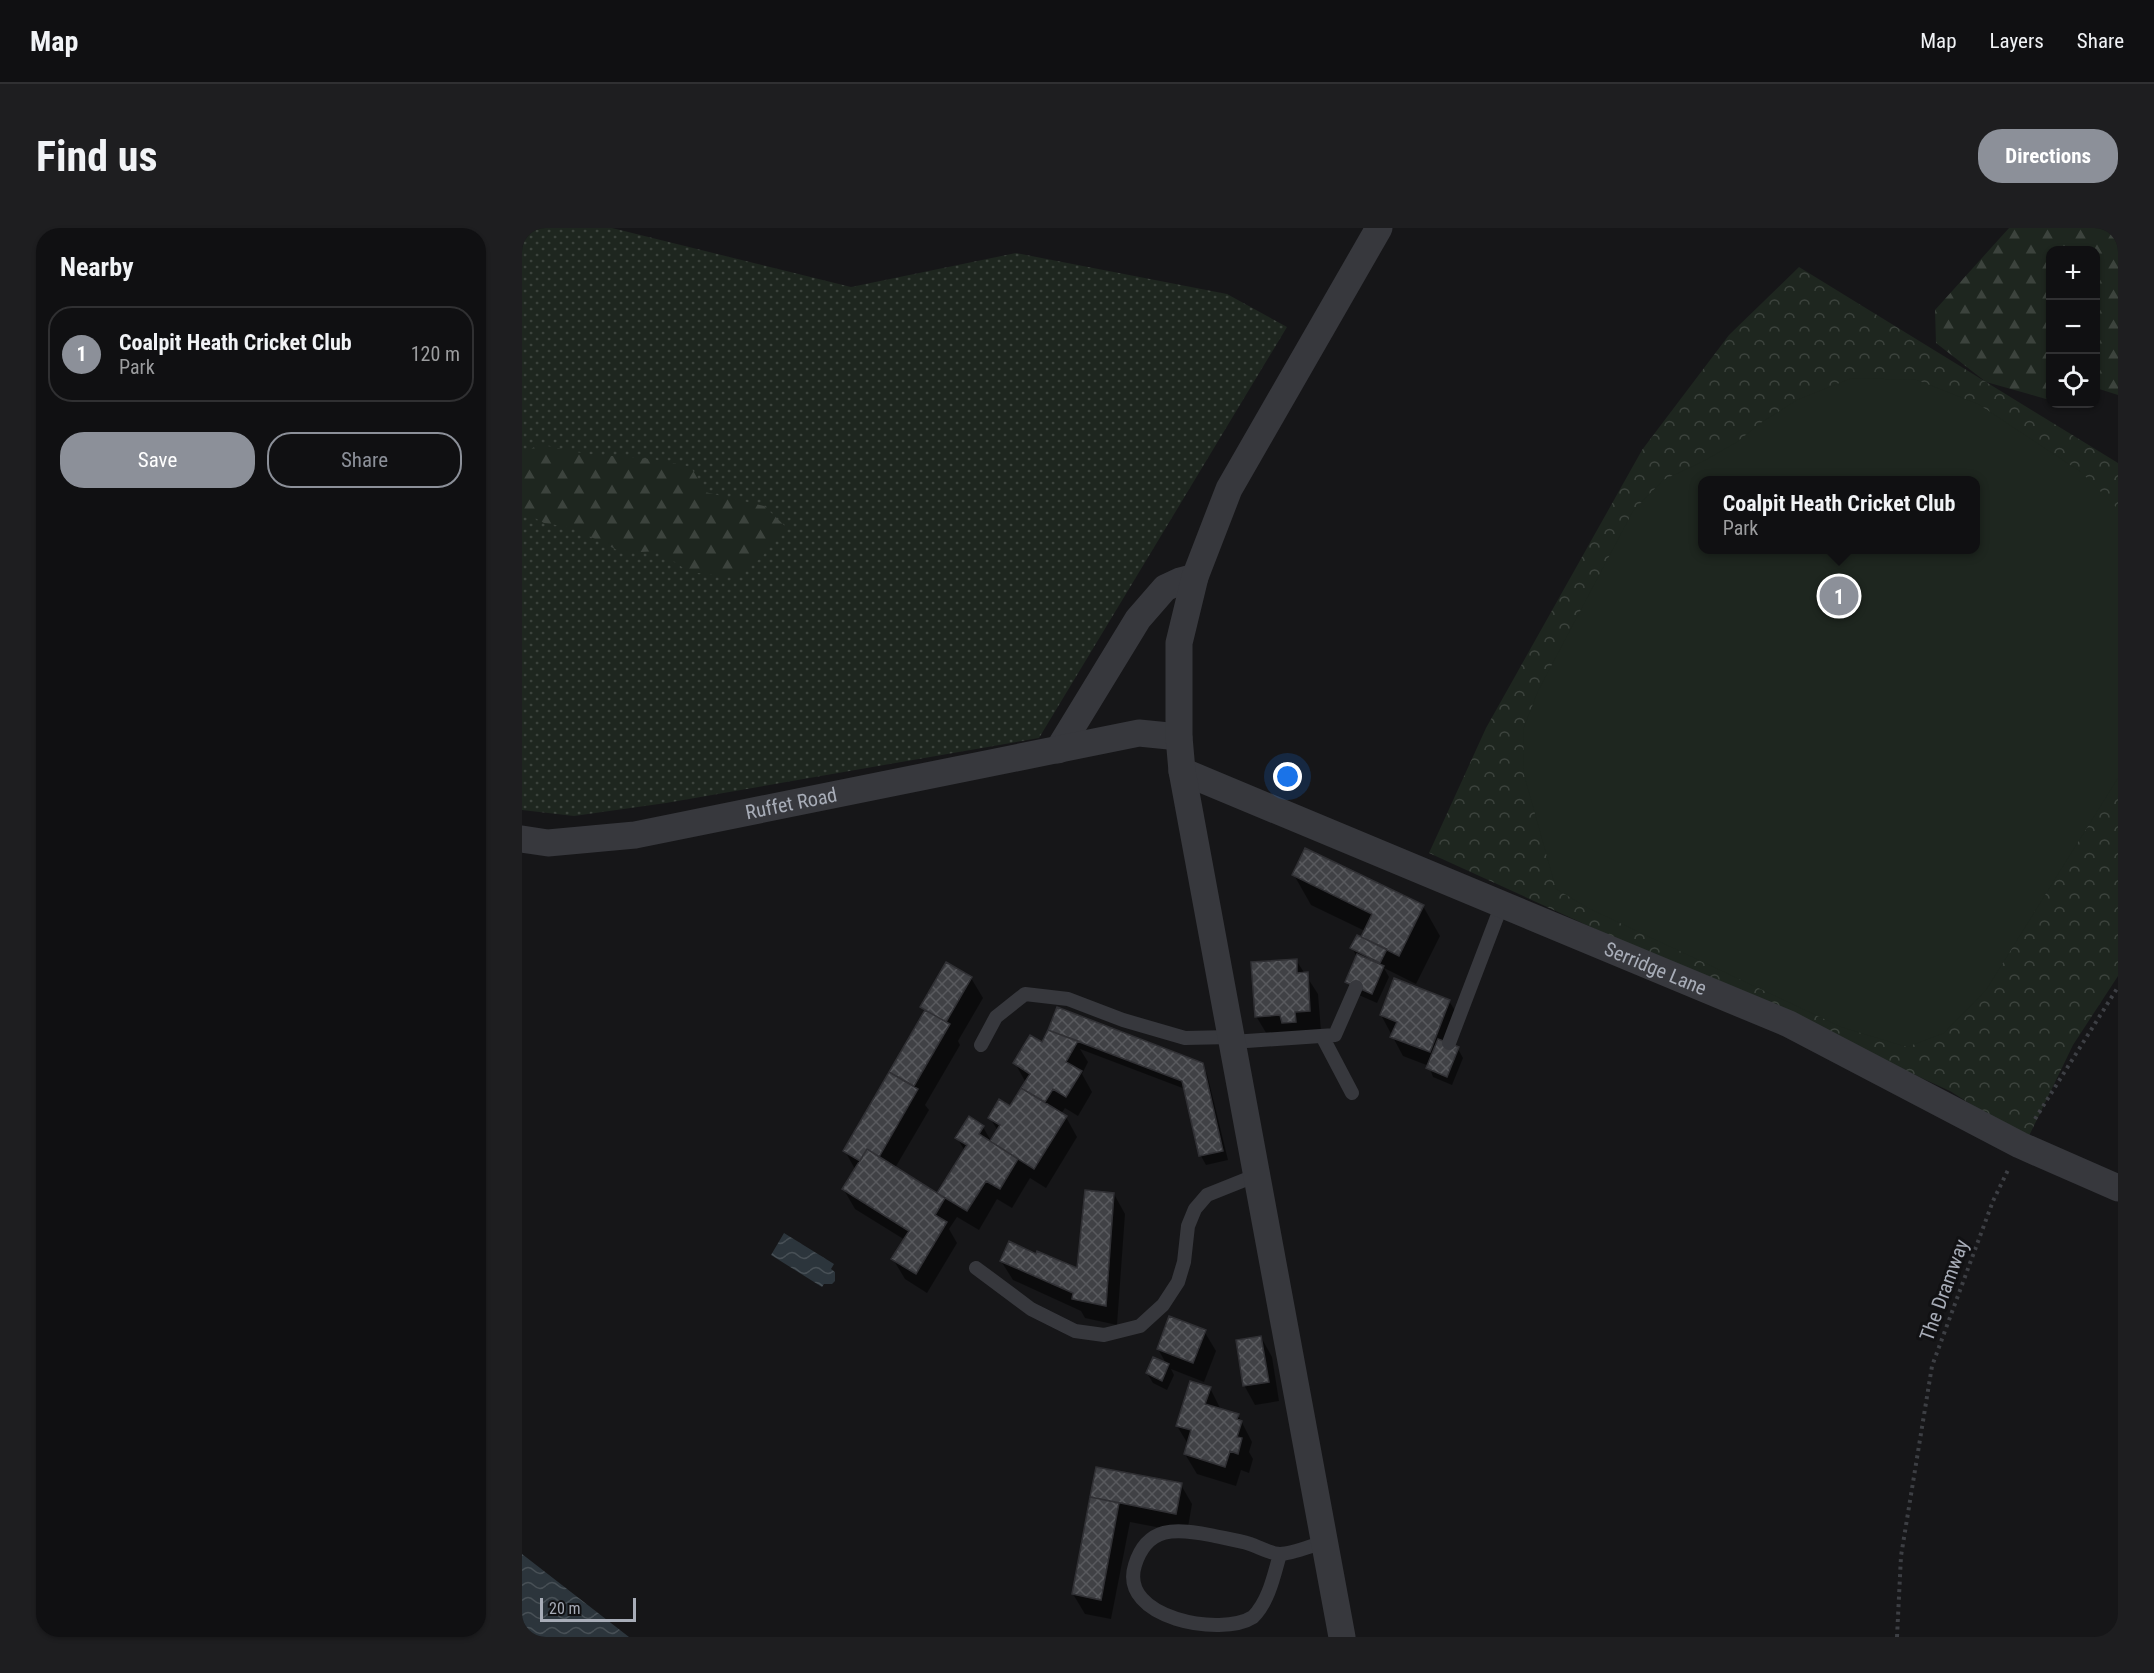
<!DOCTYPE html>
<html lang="en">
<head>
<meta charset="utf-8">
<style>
	body { margin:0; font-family:"Roboto Condensed",sans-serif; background:#1e1e20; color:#f1f3f6 }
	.controls { position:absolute; right:18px; top:18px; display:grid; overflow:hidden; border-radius:12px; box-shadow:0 2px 4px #0004 }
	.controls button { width:54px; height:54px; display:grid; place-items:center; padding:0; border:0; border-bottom:2px solid #303032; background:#101012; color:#f1f3f6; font:30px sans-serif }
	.scale { position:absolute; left:18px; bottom:15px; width:96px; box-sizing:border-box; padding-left:6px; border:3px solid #a8adb8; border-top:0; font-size:16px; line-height:21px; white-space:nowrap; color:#a8adb8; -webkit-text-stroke:4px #111113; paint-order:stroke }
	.you { position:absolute; left:766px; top:549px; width:21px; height:21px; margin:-15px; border:4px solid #fff; border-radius:50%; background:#1a73e8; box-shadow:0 0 0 9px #1a73e833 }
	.badge { display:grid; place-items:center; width:39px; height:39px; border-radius:50%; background:#8c9099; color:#fff; font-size:20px; font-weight:700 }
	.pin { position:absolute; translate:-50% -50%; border:3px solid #fff; box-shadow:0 2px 6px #0006 }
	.popup { position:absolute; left:1176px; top:248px; width:282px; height:78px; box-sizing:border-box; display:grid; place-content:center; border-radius:12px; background:#101012; filter:drop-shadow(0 2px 4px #0005); font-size:20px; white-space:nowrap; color:#9c9d9f }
	.popup b { font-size:22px; color:#f1f3f6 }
	.popup::after { content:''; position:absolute; left:50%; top:100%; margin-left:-12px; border:12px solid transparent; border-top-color:#101012 }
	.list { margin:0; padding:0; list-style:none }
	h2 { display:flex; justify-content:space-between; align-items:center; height:78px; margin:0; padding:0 24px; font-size:26px }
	h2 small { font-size:20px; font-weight:400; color:#9c9d9f }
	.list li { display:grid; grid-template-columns:39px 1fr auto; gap:18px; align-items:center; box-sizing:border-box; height:96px; margin:0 12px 12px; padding:0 12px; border:2px solid #303032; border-radius:24px }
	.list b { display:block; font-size:22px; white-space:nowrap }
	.list p { margin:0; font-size:20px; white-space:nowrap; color:#9c9d9f }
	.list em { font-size:20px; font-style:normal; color:#9c9d9f }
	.actions { display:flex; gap:12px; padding:18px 24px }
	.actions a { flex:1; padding:14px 0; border:2px solid #8c9099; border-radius:24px; text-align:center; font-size:21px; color:#8c9099 }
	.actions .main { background:#8c9099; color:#fff }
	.icon { flex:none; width:33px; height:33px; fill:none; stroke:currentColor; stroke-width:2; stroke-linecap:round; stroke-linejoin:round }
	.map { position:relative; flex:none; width:1596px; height:1409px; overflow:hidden; border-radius:24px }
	header { display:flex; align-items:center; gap:36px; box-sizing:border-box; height:84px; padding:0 30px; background:#101012; border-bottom:2px solid #303032 }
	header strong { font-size:28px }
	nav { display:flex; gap:33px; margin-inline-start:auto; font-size:21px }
	.intro { display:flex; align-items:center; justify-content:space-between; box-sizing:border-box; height:144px; padding:0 36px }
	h1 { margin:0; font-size:42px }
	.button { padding:15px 27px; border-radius:24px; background:#8c9099; color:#fff; font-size:21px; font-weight:700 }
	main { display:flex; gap:36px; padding:0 36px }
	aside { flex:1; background:#101012; border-radius:24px; box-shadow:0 2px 4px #0004 }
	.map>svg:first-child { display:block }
</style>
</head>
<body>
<header>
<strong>Map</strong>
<nav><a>Map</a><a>Layers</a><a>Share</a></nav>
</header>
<div class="intro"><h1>Find us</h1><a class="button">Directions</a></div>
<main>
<aside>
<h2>Nearby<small></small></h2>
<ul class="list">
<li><span class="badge">1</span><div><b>Coalpit Heath Cricket Club</b><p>Park</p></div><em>120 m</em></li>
</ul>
<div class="actions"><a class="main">Save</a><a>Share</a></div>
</aside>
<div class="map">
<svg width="1596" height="1409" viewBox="0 0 1596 1409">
	<defs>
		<pattern id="grass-dots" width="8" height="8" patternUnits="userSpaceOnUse" patternTransform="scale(1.5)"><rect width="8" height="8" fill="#1e261f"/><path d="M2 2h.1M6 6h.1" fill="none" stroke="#3c433d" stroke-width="1.8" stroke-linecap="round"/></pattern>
		<pattern id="forest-firs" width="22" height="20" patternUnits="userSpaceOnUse" patternTransform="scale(1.5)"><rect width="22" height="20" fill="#1e261f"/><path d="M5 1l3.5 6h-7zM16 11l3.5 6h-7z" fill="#3c433d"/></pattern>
		<pattern id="park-crowns" width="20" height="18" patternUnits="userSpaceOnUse" patternTransform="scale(1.5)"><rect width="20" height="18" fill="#1e261f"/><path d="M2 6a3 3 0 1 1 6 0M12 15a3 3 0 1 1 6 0" fill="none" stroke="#3c433d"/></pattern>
		<pattern id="water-waves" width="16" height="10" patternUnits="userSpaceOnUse" patternTransform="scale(1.5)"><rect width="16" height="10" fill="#2c353c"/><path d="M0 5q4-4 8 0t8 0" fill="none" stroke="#485056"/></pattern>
		<pattern id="building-cross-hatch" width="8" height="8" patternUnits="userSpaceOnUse" patternTransform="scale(1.5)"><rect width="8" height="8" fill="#404145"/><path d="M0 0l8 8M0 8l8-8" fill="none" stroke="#595a5e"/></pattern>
	</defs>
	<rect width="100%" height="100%" fill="#161618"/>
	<path fill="url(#grass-dots)" d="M0,0H90L329,59L494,25L705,66L765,99L517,510L144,575L52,588L0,582Z"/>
	<path fill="url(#forest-firs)" d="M1487,0H1596V167L1574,160V22H1528V170L1524,171L1464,154L1414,115L1413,82Z
		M16,216L64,226L130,231L169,239L183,264L242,278L263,298L239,330L213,349L167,344L137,323L101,325L51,300L22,295L0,283V228Z"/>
	<path fill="url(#park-crowns)" fill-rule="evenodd" d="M1277,39L1596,235V748L1551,817L1505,912L1428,863L907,625L964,500L1120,222L1207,107ZM1180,252H1454V322H1180Z"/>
	<path fill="#1e261f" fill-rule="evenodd" d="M1330,150L1395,152L1456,176L1559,244L1596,281V550L1464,762L1422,805L1385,819L1319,799L1066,680L1034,661L1001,543L1002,499L1016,463L1111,283L1141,252L1180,234L1215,214L1240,194L1275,172ZM1180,252H1454V322H1180Z"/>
	<path fill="url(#water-waves)" d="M262,1005L312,1036L309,1041L313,1044V1053L310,1056H302L300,1059L249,1027Z
		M0,1326L107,1409H0Z"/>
	<path fill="#0007" d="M772,647L901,678L918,708L894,756L862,740L867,749L855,775L830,764L825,754L835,729L830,720L840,711L843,703L789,677Z
		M774,732L796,766L799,803L746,808L734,788Z
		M449,750L461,770L436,813L438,817L403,877L407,882L373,940L415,967L443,923L435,910L461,899L469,913L476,903L468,890L488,880L504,855L493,835L520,816L528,803L680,836L685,846L706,932L684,937L679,928L663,861L558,821L566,834L560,846L570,864L556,888L543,880L539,886L544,889L555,909L524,960L508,950L490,980L475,971L457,1002L435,989L427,1001L435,1015L405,1065L383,1051L371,1031L383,1012L333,981L322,962L334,943L323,923L403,784L400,779Z
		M927,773L939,792L929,818L936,821L941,830L930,857L911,849L907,838L881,828L859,787Z
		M592,966L603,986L595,1097L563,1090L559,1083L491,1052L479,1033L514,1028L556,1042Z
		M682,1103L694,1123L682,1154L649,1141L652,1147L645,1162L631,1155L625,1145L645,1137L636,1121Z
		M739,1109L750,1129L757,1173L733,1177L722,1157Z
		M688,1160L699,1182L716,1187L730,1214L727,1224L731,1231L727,1245L719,1242L714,1258L675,1246L663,1226L666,1216L655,1198Z
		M575,1241L659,1257L670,1276L665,1305L608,1294L589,1391L563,1386L551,1366Z"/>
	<path fill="url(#building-cross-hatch)" stroke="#303034" stroke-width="1.5" d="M783,620L902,677L877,728L839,709L850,686L770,647Z
		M835,707L865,721L858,735L828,720Z
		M835,726L862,738L850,766L823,754Z
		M775,731V745L786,744L788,783L773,784L774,794L760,795L758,787L733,789L729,734Z
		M424,734L450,749L424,794L398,779Z
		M872,750L928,772L908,824L868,809L875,794L858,787Z
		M535,779L681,835L701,923L677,928L660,853L526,802Z
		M403,782L428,796L392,858L367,844Z
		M526,802L556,813L544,834L560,843L544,869L531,861L523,874L499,860L508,846L491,835L508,807L520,814Z
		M916,811L937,819L925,849L904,840Z
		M367,844L396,861L357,929L345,921L338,933L321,923Z
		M499,860L545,888L512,941L468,913L478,897L466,890L477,871L488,878Z
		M447,888L462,898L457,906L496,931L478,961L464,953L445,983L415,965L445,917L433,910Z
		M345,921L423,970L413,987L425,994L394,1046L369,1031L387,1003L320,961Z
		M563,962L592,965L584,1078L550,1071L551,1065L478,1033L487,1013L514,1026L515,1023L555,1040Z
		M647,1088L684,1102L671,1135L635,1121Z
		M739,1108L747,1154L721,1158L714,1112Z
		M631,1129L647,1136L640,1153L624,1145Z
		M668,1153L689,1159L683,1176L717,1186L715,1191L720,1193L715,1209L720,1210L716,1226L708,1223L703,1239L662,1226L669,1202L654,1198Z
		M574,1239L660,1255L654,1286L568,1269Z
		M568,1269L597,1275L579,1372L550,1366Z"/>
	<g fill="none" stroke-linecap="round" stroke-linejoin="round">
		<path stroke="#3d3f44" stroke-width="4" stroke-dasharray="3 4.5" stroke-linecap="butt" d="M1513,891L1596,759
			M1375,1409L1379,1328L1410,1138L1471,973L1486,942"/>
		<path stroke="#37383d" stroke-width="14" d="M800,808L830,865
			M710,814L813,807L834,759
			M927,815L980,676
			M459,817L474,789L503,766L546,771L601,792L663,810L709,809
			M454,1040L509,1081L553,1103L582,1107L618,1098L641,1077L656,1054L662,1034L666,998L673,981L685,967L735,947
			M758,1326C752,1347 747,1373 731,1389C700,1409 596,1391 613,1337C625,1298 654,1300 688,1307C701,1310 715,1312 728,1316C737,1319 749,1326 758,1326C770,1326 791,1317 803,1314"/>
		<g stroke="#37383d" stroke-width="27">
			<path d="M536,522L616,391L643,360L658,353L673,349"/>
			<path id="s1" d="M660,543L1267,796L1498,917L1596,960"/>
			<path id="s2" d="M0,611L26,615L113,607L617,505L657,509"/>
			<path d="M820,1409L660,543L657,509V415L673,349L707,261L857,0"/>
		</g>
	</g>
	<g text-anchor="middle" stroke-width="6" stroke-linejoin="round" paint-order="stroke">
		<g font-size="20" fill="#a8adb8" stroke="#111113">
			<text dy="7" stroke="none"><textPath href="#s2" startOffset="273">Ruffet Road</textPath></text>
			<text dy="7" stroke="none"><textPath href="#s1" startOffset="513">Serridge Lane</textPath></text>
			<text transform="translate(1422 1062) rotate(-70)" y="7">The Dramway</text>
		</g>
	</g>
</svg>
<div class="controls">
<button>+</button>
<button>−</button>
<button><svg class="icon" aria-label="locate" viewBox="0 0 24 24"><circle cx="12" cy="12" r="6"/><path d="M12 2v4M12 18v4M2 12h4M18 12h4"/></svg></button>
</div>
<div class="scale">20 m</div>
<div class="you"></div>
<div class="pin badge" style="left:1317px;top:368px">1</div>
<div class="popup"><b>Coalpit Heath Cricket Club</b>Park</div>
</div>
</main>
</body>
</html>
